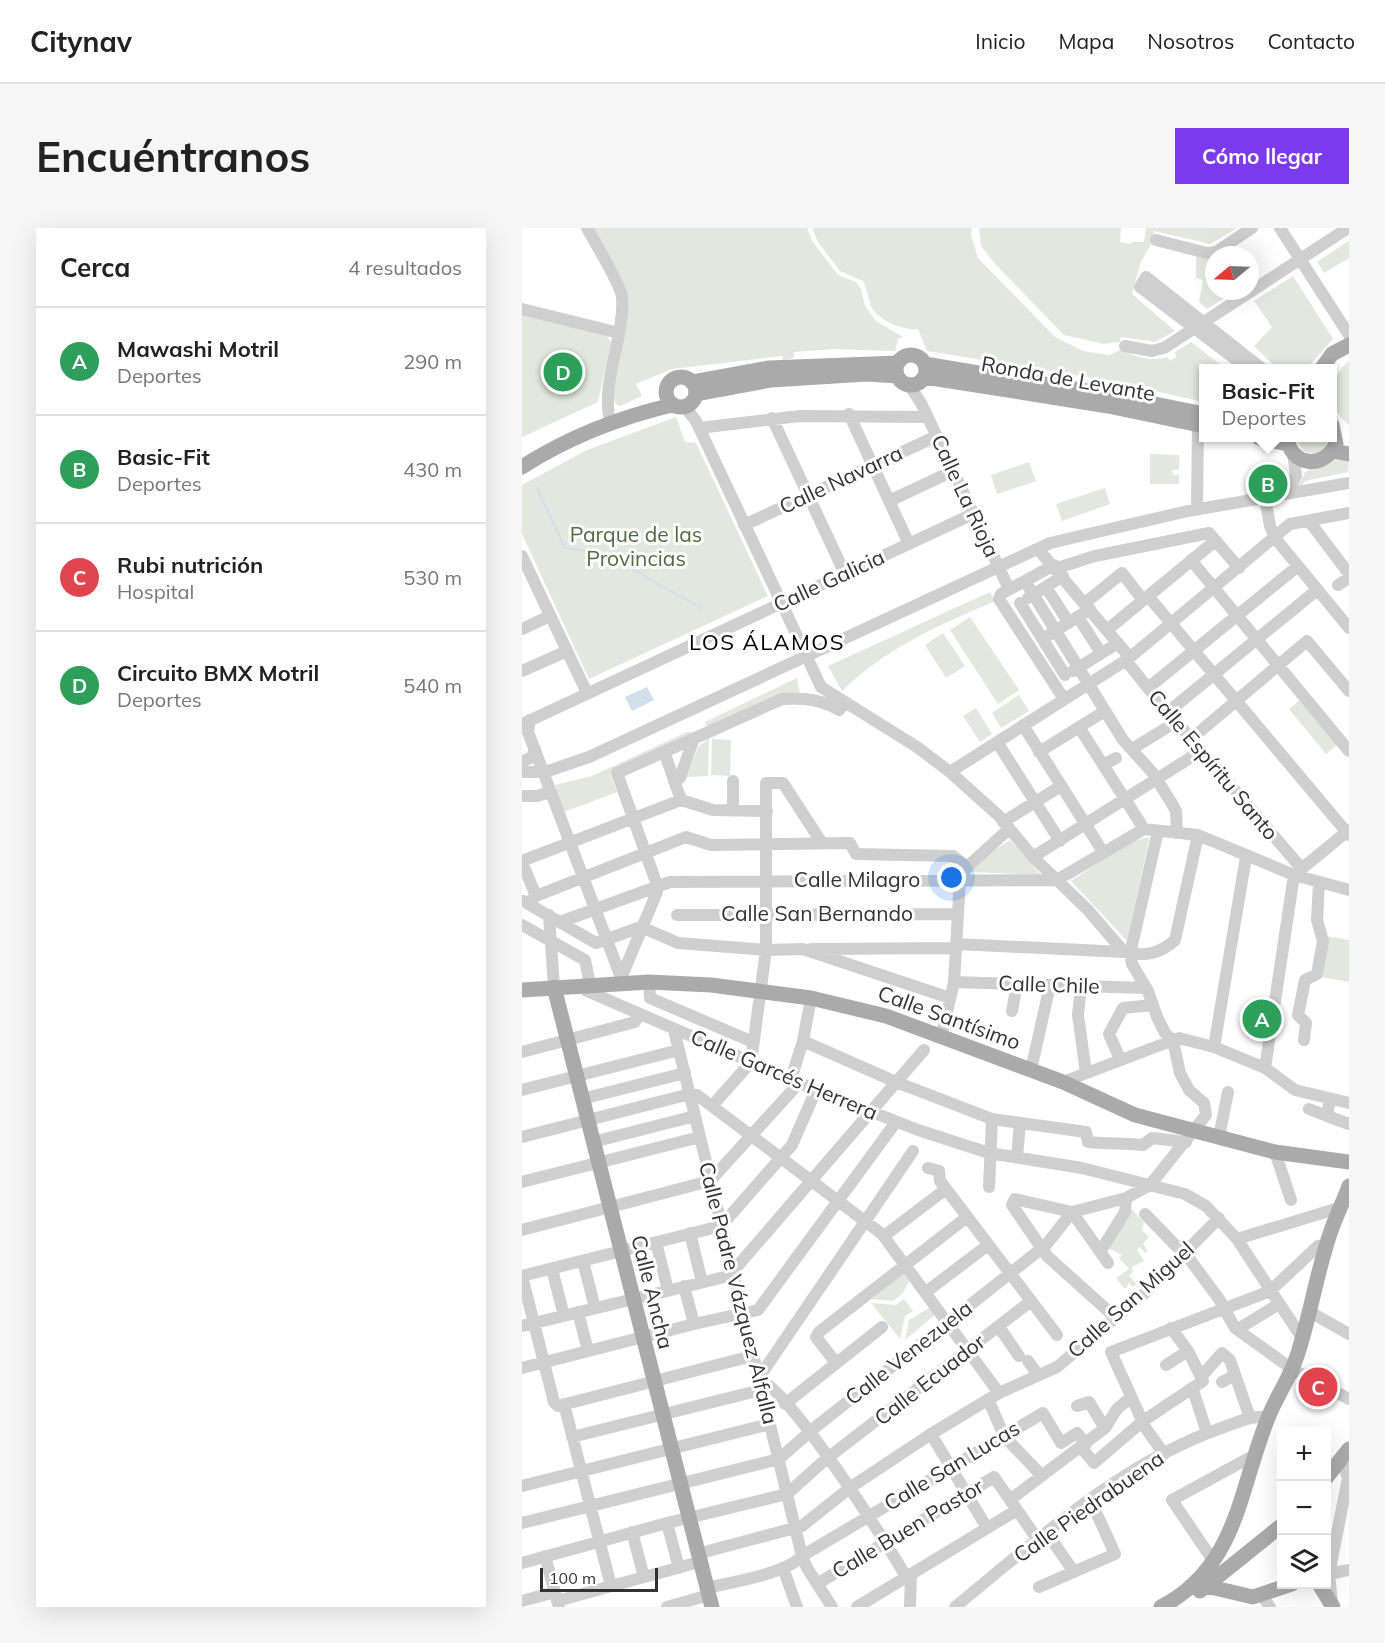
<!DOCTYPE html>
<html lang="es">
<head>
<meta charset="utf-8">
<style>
	body { margin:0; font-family:Mulish,sans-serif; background:#f6f6f6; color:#222 }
	.controls { position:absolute; right:18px; bottom:18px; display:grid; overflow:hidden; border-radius:0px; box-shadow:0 6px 24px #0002 }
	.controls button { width:54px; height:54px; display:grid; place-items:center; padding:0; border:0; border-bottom:2px solid #e0e0e0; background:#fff; color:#222; font:30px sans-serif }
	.compass { position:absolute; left:683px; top:18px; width:54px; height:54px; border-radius:50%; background:#fff; box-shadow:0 6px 24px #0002; rotate:251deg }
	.scale { position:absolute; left:18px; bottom:15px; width:118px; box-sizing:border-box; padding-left:6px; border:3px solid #323232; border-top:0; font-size:16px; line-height:21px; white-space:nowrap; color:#323232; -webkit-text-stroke:4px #fff; paint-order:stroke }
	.you { position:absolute; left:430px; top:650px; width:21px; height:21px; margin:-15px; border:4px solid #fff; border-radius:50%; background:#1a73e8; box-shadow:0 0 0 9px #1a73e833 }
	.badge { display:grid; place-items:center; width:39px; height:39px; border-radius:50%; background:#7c3aed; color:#fff; font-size:20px; font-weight:700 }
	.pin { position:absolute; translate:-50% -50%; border:3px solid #fff; box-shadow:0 2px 6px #0006 }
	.popup { position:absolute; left:677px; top:136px; width:138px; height:78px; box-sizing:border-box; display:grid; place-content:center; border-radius:0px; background:#fff; filter:drop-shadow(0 2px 4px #0005); font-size:20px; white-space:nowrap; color:#767676 }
	.popup b { font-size:22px; color:#222 }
	.popup::after { content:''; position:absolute; left:50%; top:100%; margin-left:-12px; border:12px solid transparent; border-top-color:#fff }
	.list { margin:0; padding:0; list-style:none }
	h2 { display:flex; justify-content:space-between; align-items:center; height:78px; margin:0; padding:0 24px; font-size:26px }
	h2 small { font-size:20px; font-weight:400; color:#767676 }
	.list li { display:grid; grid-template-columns:39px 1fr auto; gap:18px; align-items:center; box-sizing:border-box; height:108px; padding:0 24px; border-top:2px solid #e0e0e0 }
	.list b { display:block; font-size:22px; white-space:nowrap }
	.list p { margin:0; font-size:20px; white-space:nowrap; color:#767676 }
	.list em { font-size:20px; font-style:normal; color:#767676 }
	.icon { flex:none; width:33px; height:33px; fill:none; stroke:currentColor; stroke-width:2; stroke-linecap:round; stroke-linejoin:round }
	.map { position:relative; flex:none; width:827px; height:1379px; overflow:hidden; border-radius:0px }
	header { display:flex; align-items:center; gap:36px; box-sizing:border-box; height:84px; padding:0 30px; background:#fff; border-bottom:2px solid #e0e0e0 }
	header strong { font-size:28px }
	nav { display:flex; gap:33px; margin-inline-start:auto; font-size:21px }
	.intro { display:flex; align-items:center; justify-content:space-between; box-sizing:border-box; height:144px; padding:0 36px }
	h1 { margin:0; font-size:42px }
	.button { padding:15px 27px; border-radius:0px; background:#7c3aed; color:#fff; font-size:21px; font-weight:700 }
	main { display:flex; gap:36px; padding:0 36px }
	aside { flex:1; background:#fff; border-radius:0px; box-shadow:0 6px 24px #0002 }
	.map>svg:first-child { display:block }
</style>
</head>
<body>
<header>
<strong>Citynav</strong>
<nav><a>Inicio</a><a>Mapa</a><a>Nosotros</a><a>Contacto</a></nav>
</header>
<div class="intro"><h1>Encuéntranos</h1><a class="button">Cómo llegar</a></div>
<main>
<aside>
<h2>Cerca<small>4 resultados</small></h2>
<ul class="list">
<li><span class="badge" style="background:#2e9e5b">A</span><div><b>Mawashi Motril</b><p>Deportes</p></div><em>290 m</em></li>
<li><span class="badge" style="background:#2e9e5b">B</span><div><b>Basic-Fit</b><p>Deportes</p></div><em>430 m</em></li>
<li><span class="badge" style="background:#e0444e">C</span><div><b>Rubi nutrición</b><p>Hospital</p></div><em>530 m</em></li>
<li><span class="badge" style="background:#2e9e5b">D</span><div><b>Circuito BMX Motril</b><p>Deportes</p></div><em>540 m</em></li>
</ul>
</aside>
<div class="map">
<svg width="827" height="1379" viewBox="0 0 827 1379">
	<rect width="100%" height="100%" fill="#fff"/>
	<path fill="#e2e8dd" d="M70,0H285L290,13L316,47L334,54L339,61L343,78L354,93L381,109L376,111L373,123L312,121L272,124V130L261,132L260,128L150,141L114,156L120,168L98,178L94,176L91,170L103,72Z
		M290,0H450L449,7L456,30L533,109L561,123L587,127L599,122C615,129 628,134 645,129L648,133L654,129L653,124L669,114L703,140H682L681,174L590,153L405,123L396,101C383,103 357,93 350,80C346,72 346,62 341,53L318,43L296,14Z
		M457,0H599L598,14L608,16L609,14H622L624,0H715L688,16L632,3L630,14L618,36L610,66L653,103L633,114L599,109L598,114L582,116L542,107L475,38L459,18Z
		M827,13V30L802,45L795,34Z
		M674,28L692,30V63H698L701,71L685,81L677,74L681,52L674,50Z
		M771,48L811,111L785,140H755L732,118L750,99L732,73Z
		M0,84L83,105L89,114L76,174L0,209Z
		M827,133V197C805,180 806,150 827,133Z
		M154,189L163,214L174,215L246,368L67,451L0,306V257L65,222Z
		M774,210H807V212C803,224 793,228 781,223Z
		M628,226L657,227V242H650L651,247H657V256H628Z
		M815,229L827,232L826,244L783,253L779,260L774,261L784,243Z
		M507,234L514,253L475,266L469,247Z
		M583,260L588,276L540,293L534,276Z
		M468,364L473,373C416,398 365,419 320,463L306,438Z
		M448,389L497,462L476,476L428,402Z
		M421,405L443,438L424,450L403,417Z
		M275,450L278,466L185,501L183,494Z
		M497,467L507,483L479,500L470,485Z
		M778,472L815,517L804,526L767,481Z
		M454,480L470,506L458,514L441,488Z
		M167,503L169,508L88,546L95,564L42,584L33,557L70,548Z
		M187,510L186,548L165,549L176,519Z
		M190,511L209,512L208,548L189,547Z
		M626,609L627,612L605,713L549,653L606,615Z
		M488,612L519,647L448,644L465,627Z
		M804,708L827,712V754L799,749Z
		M610,981L622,995L620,1002L627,1009L621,1016L626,1023L624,1025L617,1019L615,1022L622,1033L610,1039L611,1044L607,1047L614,1056L611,1059L607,1055L603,1061L594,1050L607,1041L597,1030L600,1027L586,1020L590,1006Z
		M381,1045L387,1053L381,1065L371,1073L349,1071Z
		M382,1071L391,1083L383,1088L378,1111L349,1075L374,1077Z
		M407,1080L413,1087L383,1112L387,1092Z"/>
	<path fill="#d1dfeb" d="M125,459L132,472L110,483L103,469Z"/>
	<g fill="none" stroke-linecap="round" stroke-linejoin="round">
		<path stroke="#d1dfeb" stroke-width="2" d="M15,260L43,320L82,325L179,380"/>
		<path stroke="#cfcfcf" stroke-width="12" d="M65,0C72,13 99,57 100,69C103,111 77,156 89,197
			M758,0L827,107
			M634,12L685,25L694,24L730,0
			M0,81L97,105
			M603,118L630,123L642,120L826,0
			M725,140L618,59L624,49L739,140
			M387,157L399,175L487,361
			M163,179L174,193L299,459L395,519L428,544L477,588L511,629L565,681L602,724C622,729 638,726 653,712L676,607
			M327,186L387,316
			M250,190L323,346
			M177,200L278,188L406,189
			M764,266L774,248L771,225
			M743,270L748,298L753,310L827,400
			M367,273L431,243
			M675,281L676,196
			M787,293L827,346
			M222,297L415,208
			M516,321L604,425L606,435L626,460L780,641
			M0,328L65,465
			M669,332L827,523
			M532,337L479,366L477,371L542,471
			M538,339L573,328L687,305L717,340
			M503,353L601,512L630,544L649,574L654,583L655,605
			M816,357L827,350
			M524,359L547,395
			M626,368L827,607
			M506,370L541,348
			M498,375L543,447
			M563,375L600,345L621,372
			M556,389L579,425
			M0,401L28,388
			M585,402L693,313
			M527,407L568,381
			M0,443L45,423
			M551,443L596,415
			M626,460L776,338
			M646,484L795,362
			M8,492L6,504L100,752
			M0,496L451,286
			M501,497L581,624
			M557,499L622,601
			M669,511L785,413L827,463
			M475,514L538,613
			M610,521L654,494
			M517,524L583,483
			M144,529L159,572
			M0,534L10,529L13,521
			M581,537L594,530
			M0,544H23L67,529L528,315L666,283L827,255
			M428,544L606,431L768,296L827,285
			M152,553L158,550L172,510
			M211,553V582
			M0,568H15L29,564
			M159,572L191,582L245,583
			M481,594L539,558
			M511,629L679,523
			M0,633L159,572
			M0,634L14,668
			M1,673L74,715L119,699L156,715L244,722L281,721L428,770
			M6,675L14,668L164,609L189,617L328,615L334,626L431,628L445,639
			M27,687L32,759
			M155,687L435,686
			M38,694L148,654L535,652L622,601L676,607L772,647L827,662
			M0,697L63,732L68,756
			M434,716L602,724
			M289,721L434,720
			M100,748L135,664V657L95,545L260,471C282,470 299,471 317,482L323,475
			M127,754L128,770L231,814
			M432,754L623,760
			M64,757L65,763L294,862L396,902L467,925L560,940L663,966L684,978L715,1011L780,1110
			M559,758L556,787L564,845
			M490,783L495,756
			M152,802L280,1328L285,1340L310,1379
			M419,810L432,754L438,651L445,639L487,601
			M782,812L784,795L776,787L783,752L795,746L801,713L795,692L797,655
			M281,813L374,854L470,891L564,904L566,914C585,916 603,915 621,917L630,910L664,914
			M692,819L724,629
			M0,824L113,794L116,787
			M598,831L587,806L601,780L631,777
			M743,840L772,647L827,602
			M509,842L528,757
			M269,851L281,813L289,770
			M541,854L657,810L692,819L743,840L773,862L827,875
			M0,862L157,822
			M60,871L163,845
			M808,871L805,888L827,896
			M190,878L229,834L244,722V555H261L300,615
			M787,881L805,888
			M0,909L168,866L175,867L360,1006L477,1165
			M697,909L706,864
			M71,914L173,888
			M753,924L769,972
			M495,929L498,895
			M406,940L417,943L418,953L535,1107
			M0,954L178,909
			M467,959L470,891
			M623,986L662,1026
			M0,1002L188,953L277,855
			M168,1005L180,1054
			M362,1008L424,961
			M715,1011L820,979
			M134,1014L146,1062
			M578,1024L603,984L604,970
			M663,1025L697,1071L713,1100L770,1141L827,1171
			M61,1033L73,1080
			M586,1035L550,984L493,971L490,977L525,1028L594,1090
			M30,1041L42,1088
			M0,1048L199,998L270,917L294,862
			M0,1048L32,1174L36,1178L230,1128
			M162,1058L172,1096
			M404,1064L466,1017
			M56,1084L66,1123
			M788,1084L827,1106
			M0,1098L207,1048L402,822
			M477,1099L497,1128
			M649,1100L666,1123L679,1149
			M716,1101L757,1076
			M506,1133L516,1147
			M314,1135L294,1109L297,1104L445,989
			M644,1137L666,1123
			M0,1140L172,1096L236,1082L374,894
			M236,1151L391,923
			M236,1151C266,1159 365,1315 384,1349
			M700,1154L713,1147
			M671,1162L685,1205
			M466,1171L482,1208L520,1248
			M42,1176L89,1358
			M263,1176L360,1099
			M555,1178L567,1174L583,1200
			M409,1206L465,1300
			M50,1209L239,1162
			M559,1219L572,1235L621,1193L681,1153L679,1149L700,1125L708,1132L728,1190
			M642,1226L623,1199L589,1124L748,1063L796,1018L805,1017
			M0,1258L248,1196
			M489,1271L583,1200L595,1181L609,1169
			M0,1295L257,1231L291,1201L524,1017L550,984L604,970L628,957L684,887L682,875L667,862L658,845L651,813L643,805L635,789L626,763L610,736L608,726L636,603
			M145,1295L157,1340
			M110,1304L122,1349
			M525,1305L552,1344
			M175,1326L280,1298L329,1259L409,1206L477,1165L535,1139L623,1065L697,990
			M23,1328L37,1379
			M692,1334L650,1272L727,1230L732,1232
			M0,1335L145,1295L265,1266L303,1232L509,1073
			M261,1340L275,1379
			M807,1346L827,1342
			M295,1356L472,1249L516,1312
			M517,1359L593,1326L569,1273
			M185,1360C209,1354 264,1346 280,1328L521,1185L539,1215L555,1205L564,1216
			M740,1368L748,1379
			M0,1373L33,1364
			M35,1373L177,1334
			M810,1375L807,1346L826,1250L819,1231
			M145,1379L187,1367
			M335,1379L495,1282
			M388,1379L389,1346
			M433,1379C515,1312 600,1234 702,1199C716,1194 730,1187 746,1189"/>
		<path stroke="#aaa" stroke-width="15" d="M374 142a15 15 0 1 1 30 0a15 15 0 1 1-30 0Z
			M403,136L589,167L682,186
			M800,140L810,126L827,117
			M144 164a15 15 0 1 1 30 0a15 15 0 1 1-30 0Z
			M403,149L586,178L682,198
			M171,154L247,140L376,135
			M174,166L249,152L345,146L375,148
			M737,210L766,216
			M765,210C769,238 802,242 814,216L810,197
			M811,223L827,226
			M0,239C45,210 99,189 150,177
			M32,759L190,1379
			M0,762L127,754L189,757L289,770L364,788L541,854L613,887L753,924L827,934
			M804,1250L827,1221
			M797,1356L811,1379
			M684,1358L731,1369L770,1356
			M678,1363L760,1297
			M639,1379C716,1339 717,1261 746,1190C754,1169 768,1150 775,1128C789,1086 795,1041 810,1000C815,986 822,972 827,958"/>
	</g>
	<g text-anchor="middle" stroke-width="6" stroke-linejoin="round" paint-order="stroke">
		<g font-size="21" fill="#323232" stroke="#fff">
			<text transform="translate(546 151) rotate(10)" y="7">Ronda de Levante</text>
			<text transform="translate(319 252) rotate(-25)" y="7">Calle Navarra</text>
			<text transform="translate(443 268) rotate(65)" y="7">Calle La Rioja</text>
			<text transform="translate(307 353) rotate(-25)" y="7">Calle Galicia</text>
			<text transform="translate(691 537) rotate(50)" y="7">Calle Espíritu Santo</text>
			<text x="335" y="659">Calle Milagro</text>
			<text x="295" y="693">Calle San Bernando</text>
			<text transform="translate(527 757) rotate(2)" y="7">Calle Chile</text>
			<text transform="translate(427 790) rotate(20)" y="7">Calle Santísimo</text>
			<text transform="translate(262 847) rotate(23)" y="7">Calle Garcés Herrera</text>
			<text transform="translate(130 1064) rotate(76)" y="7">Calle Ancha</text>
			<text transform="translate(216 1065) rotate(76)" y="7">Calle Padre Vázquez Alfalla</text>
			<text transform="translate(609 1072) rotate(-42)" y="7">Calle San Miguel</text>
			<text transform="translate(387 1125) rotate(-38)" y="7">Calle Venezuela</text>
			<text transform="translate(408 1152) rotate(-38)" y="7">Calle Ecuador</text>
			<text transform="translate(430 1238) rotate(-31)" y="7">Calle San Lucas</text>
			<text transform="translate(567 1279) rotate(-35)" y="7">Calle Piedrabuena</text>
			<text transform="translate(386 1301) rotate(-31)" y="7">Calle Buen Pastor</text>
		</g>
		<g font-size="21" fill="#536b43" stroke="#fff">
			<text x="114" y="314">Parque de las<tspan x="114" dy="24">Provincias</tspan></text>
		</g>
		<g font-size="22" letter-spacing="1.5" fill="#000" stroke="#fff">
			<text x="245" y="422">LOS ÁLAMOS</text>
		</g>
	</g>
</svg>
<div class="controls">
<button>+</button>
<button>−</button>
<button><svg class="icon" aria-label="layers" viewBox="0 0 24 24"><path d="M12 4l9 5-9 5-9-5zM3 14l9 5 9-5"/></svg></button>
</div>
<svg class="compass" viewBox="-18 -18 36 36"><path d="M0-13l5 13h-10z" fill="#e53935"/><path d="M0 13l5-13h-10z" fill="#767676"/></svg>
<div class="scale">100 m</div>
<div class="you"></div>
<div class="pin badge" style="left:740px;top:791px;background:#2e9e5b">A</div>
<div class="pin badge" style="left:746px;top:256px;background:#2e9e5b">B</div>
<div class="popup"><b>Basic-Fit</b>Deportes</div>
<div class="pin badge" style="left:796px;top:1159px;background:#e0444e">C</div>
<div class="pin badge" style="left:41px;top:144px;background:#2e9e5b">D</div>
</div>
</main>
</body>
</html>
